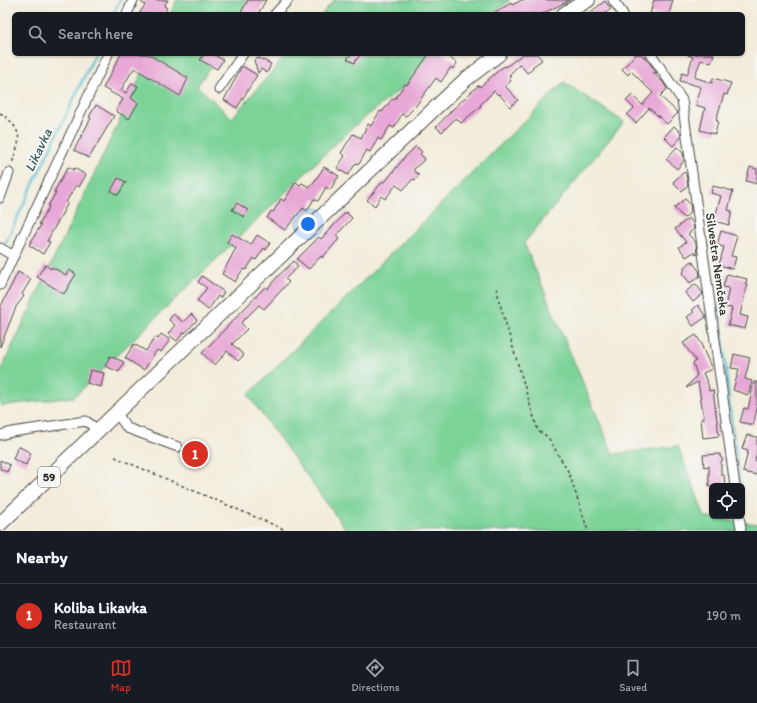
<!DOCTYPE html>
<html lang="en">
<head>
<meta charset="utf-8">
<style>
	body { margin:0; font-family:Itim,sans-serif; background:#242831; color:#f1f3f6 }
	.controls { position:absolute; right:12px; bottom:12px; display:grid; overflow:hidden; border-radius:6px; box-shadow:0 1px 3px #0004 }
	.controls button { width:36px; height:36px; display:grid; place-items:center; padding:0; border:0; border-bottom:1px solid #363941; background:#171b24; color:#f1f3f6; font:20px sans-serif }
	.you { position:absolute; left:308px; top:224px; width:14px; height:14px; margin:-10px; border:3px solid #fff; border-radius:50%; background:#1a73e8; box-shadow:0 0 0 6px #1a73e833 }
	.badge { display:grid; place-items:center; width:26px; height:26px; border-radius:50%; background:#d93025; color:#fff; font-size:13px; font-weight:700 }
	.pin { position:absolute; translate:-50% -50%; border:2px solid #fff; box-shadow:0 1px 4px #0006 }
	.list { margin:0; padding:0; list-style:none }
	h2 { display:flex; justify-content:space-between; align-items:center; height:52px; margin:0; padding:0 16px; font-size:17px }
	h2 small { font-size:13px; font-weight:400; color:#9ea1a6 }
	.list li { display:grid; grid-template-columns:26px 1fr auto; gap:12px; align-items:center; box-sizing:border-box; height:64px; padding:0 16px; border-top:1px solid #363941 }
	.list b { display:block; font-size:15px; white-space:nowrap }
	.list p { margin:0; font-size:13px; white-space:nowrap; color:#9ea1a6 }
	.list em { font-size:13px; font-style:normal; color:#9ea1a6 }
	.icon { flex:none; width:22px; height:22px; fill:none; stroke:currentColor; stroke-width:2; stroke-linecap:round; stroke-linejoin:round }
	.map { position:relative; flex:none; width:757px; height:531px; overflow:hidden }
	.search { position:absolute; background:#171b24; box-shadow:0 1px 3px #0004; left:12px; right:12px; top:12px; height:44px; display:flex; align-items:center; gap:10px; box-sizing:border-box; padding:0 14px; border-radius:6px; color:#9ea1a6; font-size:15px }
	.sheet { height:116px; background:#171b24 }
	nav { display:flex; justify-content:space-around; align-items:center; box-sizing:border-box; height:56px; border-top:1px solid #363941; background:#171b24; font-size:11px; color:#9ea1a6 }
	nav a { display:grid; justify-items:center; gap:2px }
	nav .on { color:#d93025 }
	.map>svg:first-child { display:block }
</style>
</head>
<body>
<div class="map">
<svg width="757" height="531" viewBox="0 0 757 531">
	<rect width="100%" height="100%" fill="#f6f6f2"/>
	<filter id="ink" filterUnits="userSpaceOnUse"><feTurbulence type="fractalNoise" baseFrequency=".025" numOctaves="2"/><feDisplacementMap in="SourceGraphic" scale="8" xChannelSelector="R" yChannelSelector="G"/><feConvolveMatrix kernelMatrix="1 2 1 2 8 2 1 2 1" color-interpolation-filters="sRGB"/></filter>
	<filter id="wash" filterUnits="userSpaceOnUse"><feTurbulence type="fractalNoise" baseFrequency=".012" numOctaves="4" result="noise"/><feDisplacementMap in="SourceGraphic" scale="16" xChannelSelector="R" yChannelSelector="G"/><feGaussianBlur stdDeviation="0.9" result="paint"/><feColorMatrix in="noise" values="0 0 0 0 0 0 0 0 0 0 0 0 0 0 0 0 0 1.4 0 .05"/><feComposite in="paint" operator="in"/></filter>
	<g filter="url(#wash)">
		<rect width="100%" height="100%" fill="#f2ecda"/>
		<path fill="#7bd398" stroke="#537f62" d="M177,0H258L248,14H170Z
			M334,0H510L493,14H322Z
			M151,54H220L197,86L232,118L287,54H444L352,128L74,397L0,406V372Z
			M564,82L624,122L524,243L613,454L678,446L705,517L757,524V531H347L248,395Z"/>
		<g fill="none" stroke-linecap="round" stroke-linejoin="round">
			<path stroke="#52bbcf" stroke-width="2.5" d="M113,14L120,0
				M0,254L95,54
				M719,303L730,411L740,486
				M742,500H744"/>
		</g>
		<g id="blocks">
			<path fill="#e8a8d7" d="M139,0H168L164,6L167,8L164,14H139L145,5Z
				M248,0H266L258,14H240Z
				M522,0H570L542,14H492L511,3L512,5Z
				M654,0H673L669,14H650Z
				M605,1L611,9L604,14H588Z
				M121,54H148L188,78L180,96L134,68L121,90L126,93L132,83L138,86L131,98L138,103L129,119L116,111L123,99L103,88Z
				M204,54H213L223,60L217,69L200,60Z
				M351,54H361L354,63L347,59Z
				M429,54H444L457,63L453,69L451,67L441,82L436,78L415,107L406,116L402,114L394,128L390,126L381,140L378,138L370,152L367,150L359,164L356,163L348,175L337,168L345,156L341,153L353,134L361,138L368,124L371,126L380,111L382,112L392,99L394,100L405,84L407,85Z
				M523,54H537L542,60L532,67L533,69L527,73L520,64L509,75L511,77L509,78L511,81L505,86L518,100L510,107L499,94L498,95L494,91L480,105L481,106L461,123L456,118L442,132L436,127L454,108L479,85L480,87L500,69L505,66L506,67Z
				M636,54H641L649,62L657,73L652,72L663,82L667,89L660,96L678,113L667,124L649,108L636,123L627,115L634,108L626,101L632,95L642,105L653,93L631,71L628,75L622,69Z
				M688,54H714L711,63L701,60L694,77L712,83L713,78L731,83L727,95L724,94L716,120L718,121L715,134L700,130L705,108L696,105L701,87L680,81L682,73L687,75L693,57L688,55Z
				M259,58L271,64L267,73L261,69L258,73L254,60Z
				M242,66L257,75L237,108L224,100Z
				M96,105L114,116L89,158L74,150L91,118L89,117Z
				M674,126L680,132L681,137L673,146L664,137Z
				M416,146L422,152L420,154L425,159L413,170L419,175L415,180L413,179L403,190L396,185L385,199L381,196L375,206L367,200L383,181L385,182L404,158Z
				M677,147L683,153L684,161L677,169L666,159Z
				M68,167L73,170L74,168L86,175L79,187L76,185L66,202L68,203L47,241L50,242L43,254L29,245L41,225L39,224L49,207L48,206L56,192H54Z
				M324,167L339,176L330,190L326,187L318,201L314,199L307,211L303,208L285,230L267,218L271,211L273,212L281,199L284,201L296,182L300,185L302,183L309,187L311,184L312,185Z
				M750,167L757,169V184L746,181Z
				M684,172L686,174L688,185L682,191L673,182Z
				M118,178L126,182L118,195L111,191Z
				M713,186L733,191L728,210L732,211L729,225L714,221L721,196L711,193Z
				M685,199L690,204L691,212L684,218L674,208Z
				M237,203L248,210L244,217L232,210Z
				M346,212L352,218L336,236L339,239L322,258L321,256L309,269L297,259L319,237L321,239Z
				M689,218L693,223L694,229L688,234L696,243L697,255L694,252L686,257L679,247L686,242L675,229Z
				M721,231L737,236L731,256L736,257L733,269L719,265L724,247L717,245Z
				M232,234L251,245L257,235L270,243L266,250L264,248L256,260L254,258L246,270L243,269L235,282L222,274L236,248L227,242Z
				M294,261L298,267L285,279L289,282L264,309L259,305L241,323L247,329L232,344L244,355L238,361L227,351L215,365L202,353L265,287L267,289L278,276Z
				M692,261L699,271L700,276L690,283L682,273L685,270L683,268Z
				M45,265L51,269L52,267L66,275L69,270L76,274L64,294L37,277Z
				M18,272L31,279L22,294L24,296L16,307L0,347V308Z
				M727,274L747,279L745,285H748L745,293L740,315L748,317L745,329L728,325L732,308L725,307L729,288L723,287Z
				M202,276L224,292L220,298L218,296L208,310L197,301L207,288L198,282Z
				M696,284L702,292L703,294L693,302L685,292Z
				M698,305L706,317L693,326L687,317L694,312L692,310Z
				M173,314L183,322L191,314L197,320L185,333L184,332L177,341L168,334L175,325L169,320Z
				M161,334L170,340L161,352L157,350L144,370L125,358L134,344L146,351L155,337L158,339Z
				M696,335L703,346L702,347L712,369L703,373L708,384L709,391L713,390L719,436L703,438L701,419H704L698,382L686,388L697,375L693,363L696,361L683,343Z
				M734,354L750,358L745,379L752,381L748,395L733,390L739,369L731,368Z
				M110,356L124,362L119,372L105,366Z
				M90,370L104,373L101,387L87,383Z
				M754,382H757V409L753,425L740,422L744,408L748,409Z
				M747,435L757,437V452L755,460L757,461V475L743,472L748,451L742,449Z
				M188,443L207,451L202,464L183,456Z
				M18,446L31,453L26,465L13,459Z
				M720,454V457L723,459L721,462V475H724L725,486H709V466L704,467L703,455Z
				M0,460L10,465L7,472L0,469Z"/>
		</g>
	</g>
	<g filter="url(#ink)">
		<use href="#blocks" fill-opacity="0" stroke="#494845" stroke-width="1"/>
		<g fill="none" stroke-linecap="round" stroke-linejoin="round">
			<defs>
				<path id="street" d="M613,0L623,14
					M127,14L133,0
					M275,14L288,0
					M651,54L682,100L735,486
					M219,89L243,54
					M0,198L9,173
					M0,248L14,256
					M0,285L108,54
					M116,412L127,428L178,447
					M0,435L12,432L86,421L98,430
					M739,516L741,528"/>
				<path id="primary" d="M564,14L588,0
					M0,524L432,111L465,80L499,54"/>
			</defs>
			<use href="#street" stroke="#494845" stroke-width="11"/>
			<use href="#primary" stroke="#494845" stroke-width="16"/>
			<path stroke="#494845" stroke-width="1.5" stroke-dasharray="3 3" stroke-linecap="butt" d="M0,113C4,115 7,118 10,121C25,137 17,145 12,164
				M497,288L499,301L538,431L548,437L569,473L588,531
				M115,457L288,531"/>
			<use href="#street" stroke="#fff" stroke-width="9"/>
			<use href="#primary" stroke="#fff" stroke-width="14"/>
		</g>
	</g>
	<g text-anchor="middle" stroke-width="4" stroke-linejoin="round" paint-order="stroke">
		<rect fill="#f6f6f2" stroke="#686867" stroke-width="1" x="38" y="467" width="22" height="20" rx="3"/>
		<g font-size="12" font-weight="bold" fill="#2b2b2b">
			<text x="49" y="481">59</text>
		</g>
		<g font-size="13" fill="#2b2b2b" stroke="#f6f6f2">
			<text transform="translate(718 264) rotate(82)" y="5">Silvestra Nemčeka</text>
		</g>
		<g font-size="14" font-style="italic" fill="#395d64" stroke="#f6f6f2">
			<text transform="translate(38 150) rotate(-65)" y="5">Likavka</text>
		</g>
	</g>
</svg>
<div class="controls">
<button><svg class="icon" aria-label="locate" viewBox="0 0 24 24"><circle cx="12" cy="12" r="6"/><path d="M12 2v4M12 18v4M2 12h4M18 12h4"/></svg></button>
</div>
<div class="you"></div>
<div class="pin badge" style="left:195px;top:454px">1</div>
<div class="search"><svg class="icon" aria-label="search" viewBox="0 0 24 24"><circle cx="10" cy="10" r="6"/><path d="M15 15l6 6"/></svg>Search here</div>
</div>
<section class="sheet">
<h2>Nearby<small></small></h2>
<ul class="list">
<li><span class="badge">1</span><div><b>Koliba Likavka</b><p>Restaurant</p></div><em>190 m</em></li>
</ul>
</section>
<nav>
<a class="on"><svg class="icon" aria-label="map" viewBox="0 0 24 24"><path d="M3 6l6-2 6 2 6-2v14l-6 2-6-2-6 2zM9 4v14M15 6v14"/></svg>Map</a>
<a><svg class="icon" aria-label="directions" viewBox="0 0 24 24"><path d="M12 3l9 9-9 9-9-9zM9 14v-3h6M13 9l2 2-2 2"/></svg>Directions</a>
<a><svg class="icon" aria-label="saved" viewBox="0 0 24 24"><path d="M7 4h10v16l-5-4-5 4z"/></svg>Saved</a>
</nav>
</body>
</html>
